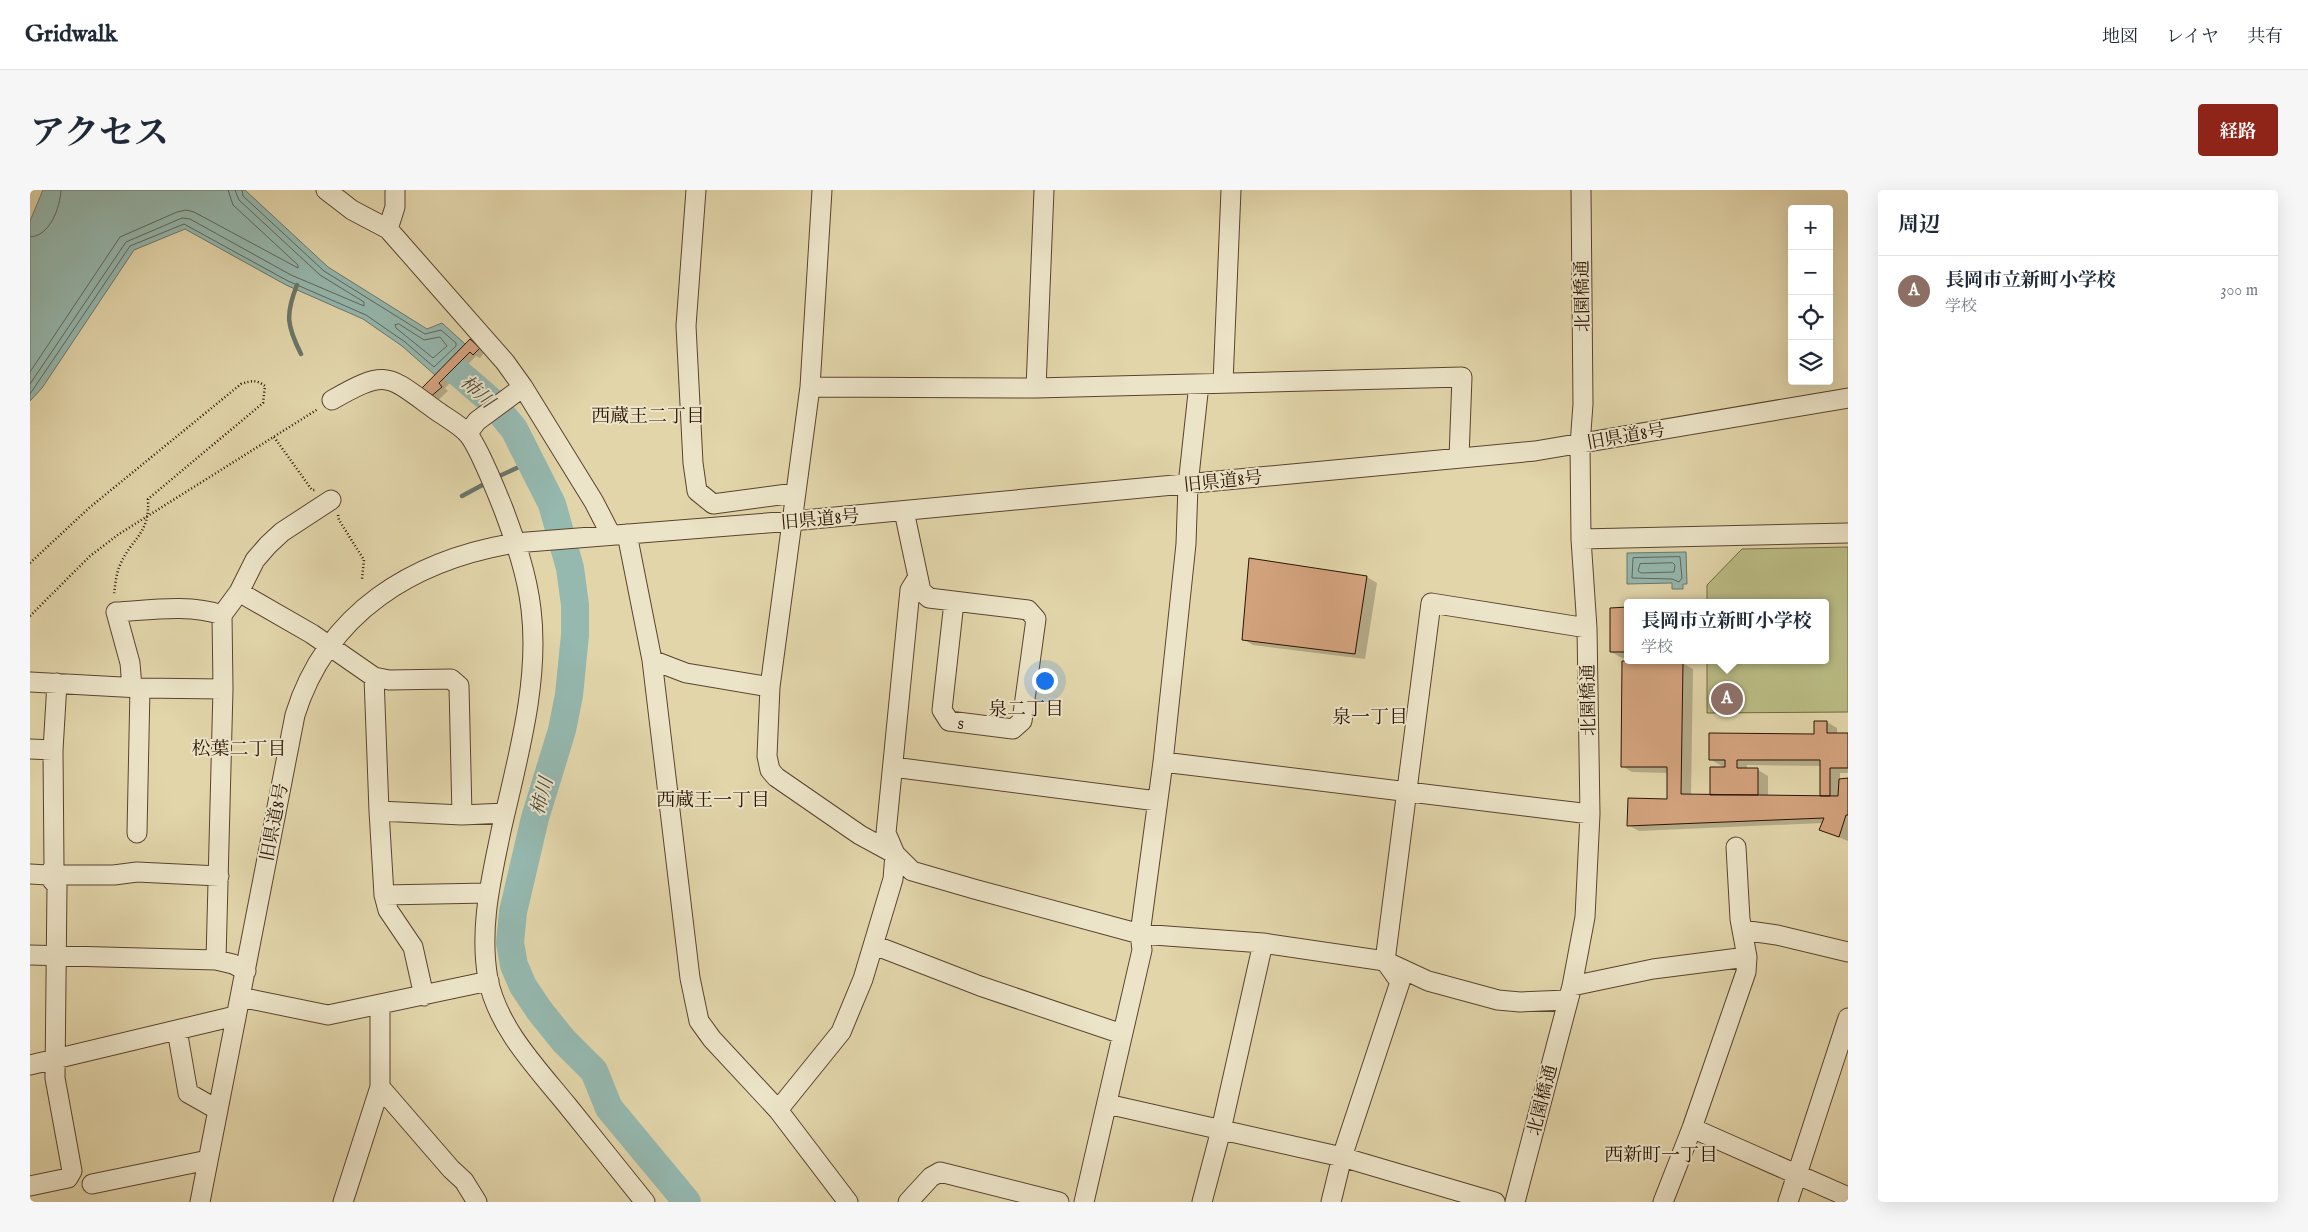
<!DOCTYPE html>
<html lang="ja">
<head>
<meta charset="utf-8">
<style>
	body { margin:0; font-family:"IM FELL English","Noto Serif JP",serif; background:#f6f6f7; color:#1f2937 }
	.controls { position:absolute; right:15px; top:15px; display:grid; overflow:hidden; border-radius:5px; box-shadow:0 5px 20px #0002 }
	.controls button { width:45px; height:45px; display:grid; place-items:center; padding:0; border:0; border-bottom:1px solid #e0e1e3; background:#fff; color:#1f2937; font:25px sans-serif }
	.you { position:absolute; left:1014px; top:490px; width:18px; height:18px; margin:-12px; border:4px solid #fff; border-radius:50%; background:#1a73e8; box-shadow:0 0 0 8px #1a73e833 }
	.badge { display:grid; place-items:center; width:32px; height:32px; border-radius:50%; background:#8f2418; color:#fff; font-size:16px; font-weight:700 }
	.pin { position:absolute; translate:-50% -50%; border:2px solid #fff; box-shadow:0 1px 5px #0006 }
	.popup { position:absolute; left:1594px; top:409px; width:205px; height:65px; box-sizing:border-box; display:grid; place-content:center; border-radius:5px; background:#fff; filter:drop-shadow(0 1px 4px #0005); font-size:16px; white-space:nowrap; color:#747a83 }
	.popup b { font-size:19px; color:#1f2937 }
	.popup::after { content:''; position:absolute; left:50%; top:100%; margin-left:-10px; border:10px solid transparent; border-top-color:#fff }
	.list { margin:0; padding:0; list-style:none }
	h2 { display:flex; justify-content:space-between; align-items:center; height:65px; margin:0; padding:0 20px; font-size:21px }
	h2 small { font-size:16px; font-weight:400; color:#747a83 }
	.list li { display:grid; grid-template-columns:32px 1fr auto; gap:15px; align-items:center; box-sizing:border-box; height:70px; padding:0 20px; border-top:1px solid #e0e1e3 }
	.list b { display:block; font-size:19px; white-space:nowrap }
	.list p { margin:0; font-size:16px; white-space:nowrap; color:#747a83 }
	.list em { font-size:16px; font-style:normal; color:#747a83 }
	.icon { flex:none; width:28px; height:28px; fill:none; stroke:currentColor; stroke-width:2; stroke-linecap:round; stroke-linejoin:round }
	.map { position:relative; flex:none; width:1818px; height:1012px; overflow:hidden; border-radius:5px }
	header { display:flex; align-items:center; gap:30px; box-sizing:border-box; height:70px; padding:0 25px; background:#fff; border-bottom:1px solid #e0e1e3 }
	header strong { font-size:24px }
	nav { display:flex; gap:28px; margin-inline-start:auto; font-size:18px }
	.intro { display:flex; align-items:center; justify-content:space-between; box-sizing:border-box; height:120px; padding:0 30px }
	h1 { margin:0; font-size:35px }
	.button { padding:12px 22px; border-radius:5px; background:#8f2418; color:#fff; font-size:18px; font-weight:700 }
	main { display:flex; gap:30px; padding:0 30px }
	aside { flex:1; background:#fff; border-radius:5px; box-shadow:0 5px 20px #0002 }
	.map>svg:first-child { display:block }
</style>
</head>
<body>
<header>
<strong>Gridwalk</strong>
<nav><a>地図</a><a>レイヤ</a><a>共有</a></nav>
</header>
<div class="intro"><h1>アクセス</h1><a class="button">経路</a></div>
<main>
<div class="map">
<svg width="1818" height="1012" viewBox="0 0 1818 1012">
	<rect width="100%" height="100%" fill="#e2d5aa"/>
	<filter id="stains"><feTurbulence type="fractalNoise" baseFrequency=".004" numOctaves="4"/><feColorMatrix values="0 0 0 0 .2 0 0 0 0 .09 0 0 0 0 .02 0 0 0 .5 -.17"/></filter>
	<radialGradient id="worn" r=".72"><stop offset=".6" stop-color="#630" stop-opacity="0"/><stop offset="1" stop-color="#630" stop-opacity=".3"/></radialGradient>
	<path fill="#babb84" stroke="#726844" d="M1818,357V522L1677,523V470H1796V413H1677V395L1712,359Z"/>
	<path fill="#95b8af" stroke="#6b766b" d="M13,0H215L298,77L397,139L412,133L435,154L405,185L372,156L333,129L256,95L155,39L104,60L12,198L0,211V31Z
		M1656,362L1657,394H1653V399H1642V393L1597,394V363Z"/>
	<path fill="#0003" fill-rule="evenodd" d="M440,151L455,162L450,168L446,166L415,198L418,201L407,211L392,200Z
		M1337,387L1347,393L1335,469L1223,455L1213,449Z
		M1581,419H1598V468H1592L1581,462Z
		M1652,473L1663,479L1661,606H1681L1695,578L1680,569L1785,545L1797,532L1807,538V544H1818V583H1810V590L1818,589V651L1791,640L1793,633L1609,641L1598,635L1638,610L1639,583L1602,582L1592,576ZM1717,575L1791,576V607L1738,606V586L1728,580H1717Z"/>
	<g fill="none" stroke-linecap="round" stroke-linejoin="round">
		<path stroke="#60665a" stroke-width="1" d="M0,47C20,46 30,18 31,0
			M369,134L394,150L410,147L417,156L403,168L366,138L365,135Z
			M0,182L90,47L147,22L156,20L164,22L268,78V75L203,15L198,0
			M0,194L96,52L152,28L160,29L261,85L334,116V112L290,85L209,10L205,0
			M0,204L100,56L154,34L258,91L336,125L375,152L404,177L426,156V153L411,140L395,144L294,81L213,6L212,0
			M1650,367L1652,388L1649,392L1642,389L1602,388L1603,368Z
			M1643,373L1645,375L1644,382L1611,383L1608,381L1610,374Z"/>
		<path stroke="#6b766b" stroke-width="4.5" d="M267,95C255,125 257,136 271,164
			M465,288L500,272
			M432,306L458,292"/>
		<path stroke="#95b8af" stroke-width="28" d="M424,179L461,211L484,239L522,314L540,378L545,415V445L539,505L532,540L505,628L483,722L480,753L484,775L493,796L509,820L533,850L564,881L579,918L657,1012"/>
	</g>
	<path fill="#d2a27d" stroke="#2b1404" d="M440,149L450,158L443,165L440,162L409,193L412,197L399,208L390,200Z
		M1219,368L1337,386L1325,464L1212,450Z
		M1598,417V462H1580V418Z
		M1592,471L1653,472L1651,604L1808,606L1809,589L1818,588V625H1816L1809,647L1789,640L1794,628L1597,636L1598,608L1637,609V577H1591Z
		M1784,531H1797V543H1818V578H1800V606H1790V570H1707V578H1728V605H1680V577H1695V570H1679V543L1784,544Z"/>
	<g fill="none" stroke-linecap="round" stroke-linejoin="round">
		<defs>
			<path id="minor" d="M296,0L322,20L358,39L475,172L493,197L564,312L581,345
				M666,0L656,136L663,273L667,301L683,314L765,303
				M792,0L780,197L740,497L737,566L740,580L746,587L830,645L865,664L882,681L944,699L1110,744L1233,753L1355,771L1398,791L1468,810L1490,812L1537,810
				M358,39L365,17V0
				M1193,193L1201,0
				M780,197L1006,198L1432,187L1429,268
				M1006,198L1014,0
				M302,210C358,178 357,185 407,221C417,228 428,234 436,242C446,251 467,303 473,318C485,350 497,384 501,419C510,492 487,570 471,641C461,690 449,738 458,789C468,838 506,877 537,915C563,947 589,980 615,1012
				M438,243L447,231L493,197
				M874,321L891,401L899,408L998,420L1006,429L992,531L983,539L919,531L912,520L924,412
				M597,344L622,470L660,788L669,831L682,849L748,920L818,1012
				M1551,349L1818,343
				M209,402L282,444L344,487L359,490L421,489L429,496L432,625
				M622,470L656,483L740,497
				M344,487L349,621L432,625L475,623
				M0,492L110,498L193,499
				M102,497L100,473L86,422C121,420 159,414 192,425
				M0,559L23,560
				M1133,572L1560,624
				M863,577L1127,611
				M349,621L354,705L358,720L383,757L394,806
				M107,643L110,498
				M0,684L18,685L27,696L25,888L42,981L38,988L0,996
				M18,685L24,677L23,560L27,493
				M18,685H84L107,682L189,686
				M354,705L458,703
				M1712,740L1747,745L1818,762
				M844,755L950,796L1092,844
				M0,765L186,770L203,774L216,781
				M186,770L193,499L192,425L209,402L225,370L238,355L252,342L301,310
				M1542,796L1623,779L1717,767
				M210,807L298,825L459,791
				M350,814V897L421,979L434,991L447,1012
				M147,840L158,903L188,920
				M0,875L205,826
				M1077,914L1312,967L1465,1012
				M748,920L811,842L833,789L863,689L865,664L856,643L880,400L888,387
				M1662,938L1818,1007
				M62,994L178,970
				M170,1012L265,525C297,422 383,370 485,353L762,331L1505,261L1818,208
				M313,1012L350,897
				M878,1012L901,987L910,982L1029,1012
				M1054,1012L1112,760L1110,744L1133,572L1156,354L1158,295L1169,194
				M1172,1012L1191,940L1233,753
				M1301,1012L1312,967L1370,792L1355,771L1401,413L1557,438
				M1485,1012L1542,796L1555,727L1560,624L1557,438L1551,349L1550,255L1553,214L1551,0
				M1633,1012L1662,938L1716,782L1717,767L1710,729L1706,657
				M1758,1012L1818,828"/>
		</defs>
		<use href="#minor" stroke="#59442e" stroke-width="21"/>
		<path stroke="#2b1404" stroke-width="2.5" stroke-dasharray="1 2.5" stroke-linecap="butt" d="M244,247L282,300H286
			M308,325L309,330L334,370L332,389
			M0,373L59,318L211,194C221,191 226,189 235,196L233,213L118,309C120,345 102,347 90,375C86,384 85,396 84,405
			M0,426L60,366L89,344L288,219"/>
		<use href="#minor" stroke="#ece4c8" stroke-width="19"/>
	</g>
	<g text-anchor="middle" stroke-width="4" stroke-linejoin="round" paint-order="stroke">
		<g font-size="18" fill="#2b1404" stroke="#ece4c8">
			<text transform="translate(1552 106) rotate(-91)" y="6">北園橋通</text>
			<text transform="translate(1596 246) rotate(-10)" y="6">旧県道8号</text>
			<text transform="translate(1193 291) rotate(-6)" y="6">旧県道8号</text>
			<text transform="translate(790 329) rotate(-5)" y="6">旧県道8号</text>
			<text transform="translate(1558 510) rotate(-91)" y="6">北園橋通</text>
			<text transform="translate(931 533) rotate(8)" y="6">s</text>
			<text transform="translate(244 632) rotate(-79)" y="6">旧県道8号</text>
			<text transform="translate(1512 910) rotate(-76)" y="6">北園橋通</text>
		</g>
		<g font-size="19" font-style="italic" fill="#504d40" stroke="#ece4c8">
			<text transform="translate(448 201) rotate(43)" y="7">柿川</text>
			<text transform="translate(511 606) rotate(-75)" y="7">柿川</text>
		</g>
		<g font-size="19" fill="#2b1404" stroke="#ece4c8">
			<text x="618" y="232">西蔵王二丁目</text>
			<text x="996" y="525">泉二丁目</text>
			<text x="1340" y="533">泉一丁目</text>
			<text x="209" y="565">松葉二丁目</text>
			<text x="683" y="616">西蔵王一丁目</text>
			<text x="1631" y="971">西新町一丁目</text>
		</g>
	</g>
	<rect width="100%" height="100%" filter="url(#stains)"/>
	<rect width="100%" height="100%" fill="url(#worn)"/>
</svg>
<div class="controls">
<button>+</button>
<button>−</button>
<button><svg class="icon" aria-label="locate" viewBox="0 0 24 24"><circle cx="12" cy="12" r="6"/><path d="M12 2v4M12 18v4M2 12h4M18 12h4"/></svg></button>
<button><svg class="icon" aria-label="layers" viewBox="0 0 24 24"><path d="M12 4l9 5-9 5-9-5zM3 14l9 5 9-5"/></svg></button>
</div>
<div class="you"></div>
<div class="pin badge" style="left:1697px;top:509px;background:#8d6e63">A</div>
<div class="popup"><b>長岡市立新町小学校</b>学校</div>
</div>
<aside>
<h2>周辺<small></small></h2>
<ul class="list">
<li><span class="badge" style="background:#8d6e63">A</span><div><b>長岡市立新町小学校</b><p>学校</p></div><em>300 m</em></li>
</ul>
</aside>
</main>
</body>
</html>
